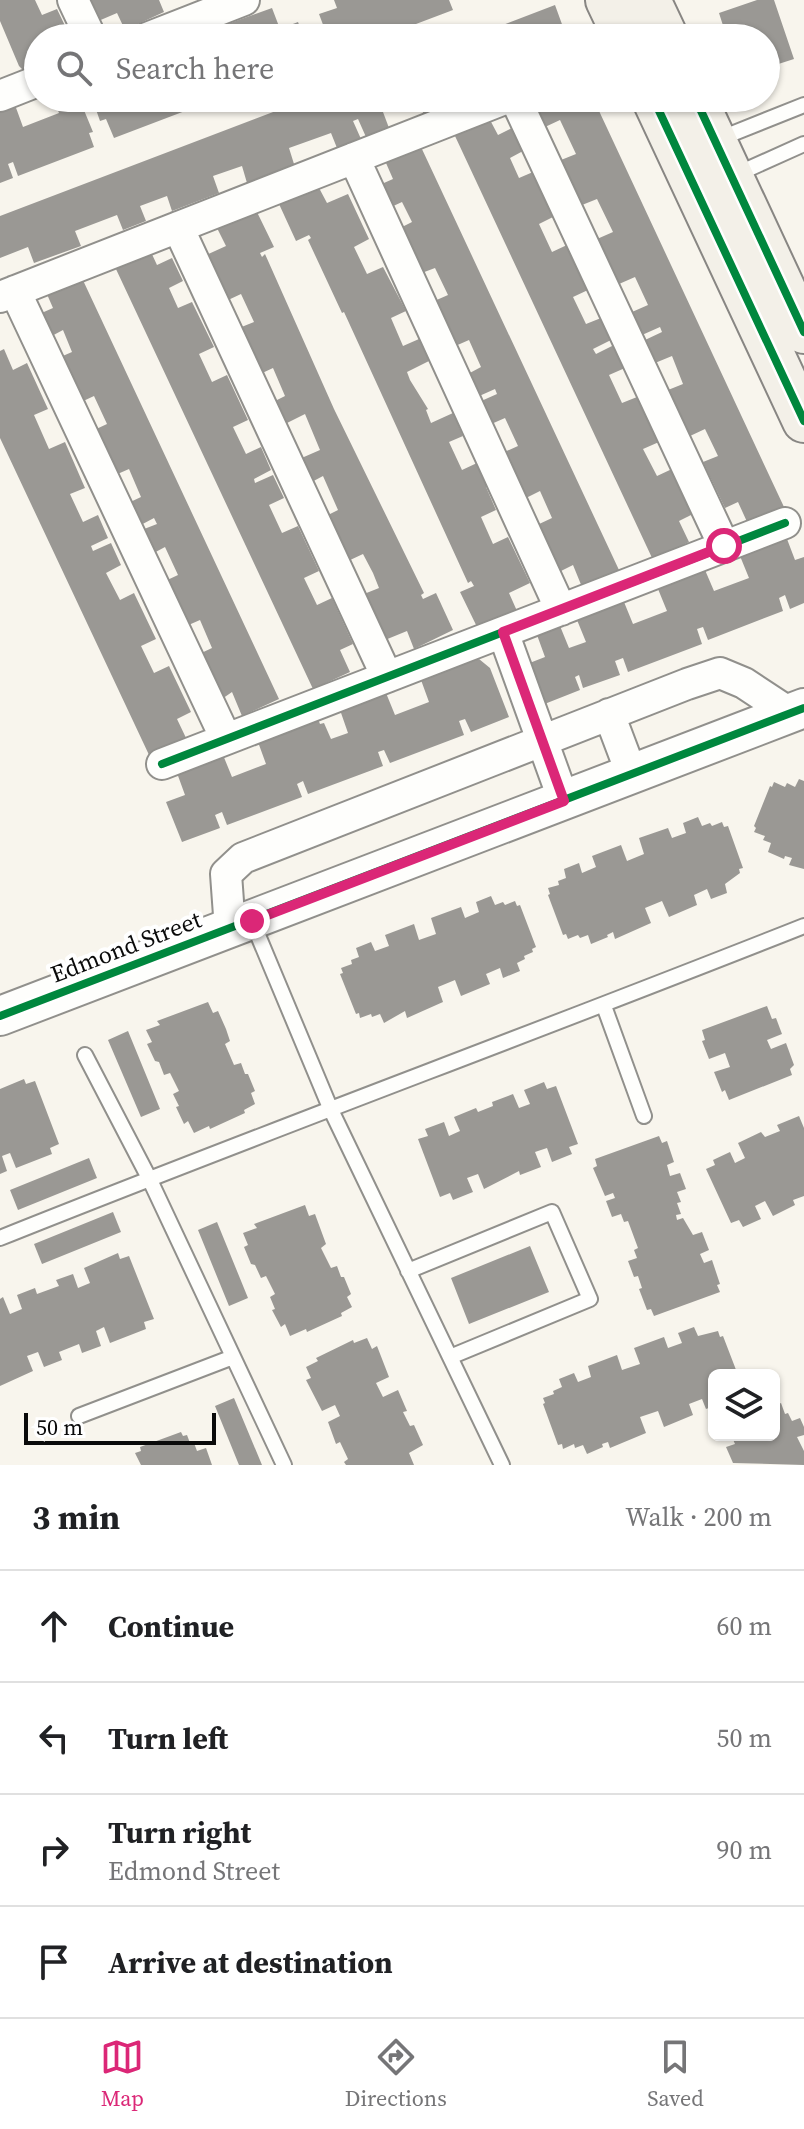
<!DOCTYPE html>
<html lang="en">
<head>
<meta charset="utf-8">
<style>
	body { margin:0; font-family:"Source Serif 4",serif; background:#f2f2f2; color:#202124 }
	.controls { position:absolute; right:24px; bottom:24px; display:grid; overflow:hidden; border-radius:12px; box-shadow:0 2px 6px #0004 }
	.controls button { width:72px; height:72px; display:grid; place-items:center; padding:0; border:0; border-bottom:2px solid #e0e0e0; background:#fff; color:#202124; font:40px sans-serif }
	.scale { position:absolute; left:24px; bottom:20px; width:192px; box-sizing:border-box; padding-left:8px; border:4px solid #0a0a0a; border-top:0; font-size:22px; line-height:28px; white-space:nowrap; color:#0a0a0a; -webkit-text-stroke:6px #fff; paint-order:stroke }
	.stop { position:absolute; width:24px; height:24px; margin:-18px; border:6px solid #db2777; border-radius:50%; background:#fff }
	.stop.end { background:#db2777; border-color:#fff; box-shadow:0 2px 8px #0008 }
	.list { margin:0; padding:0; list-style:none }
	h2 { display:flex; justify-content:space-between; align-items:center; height:104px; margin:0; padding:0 32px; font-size:34px }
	h2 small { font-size:26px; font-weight:400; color:#757577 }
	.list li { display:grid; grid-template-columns:52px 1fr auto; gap:24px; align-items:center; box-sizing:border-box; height:112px; padding:0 32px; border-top:2px solid #e0e0e0 }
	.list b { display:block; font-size:30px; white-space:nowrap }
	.list p { margin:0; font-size:26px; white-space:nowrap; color:#757577 }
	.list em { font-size:26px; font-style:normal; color:#757577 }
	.icon { flex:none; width:44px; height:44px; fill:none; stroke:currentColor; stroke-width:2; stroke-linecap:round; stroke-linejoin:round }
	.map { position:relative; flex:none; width:804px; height:1465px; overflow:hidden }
	.search { position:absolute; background:#fff; box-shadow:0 2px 6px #0004; left:24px; right:24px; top:24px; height:88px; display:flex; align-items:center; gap:20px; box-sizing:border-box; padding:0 28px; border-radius:44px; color:#757577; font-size:30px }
	.sheet { height:552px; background:#fff }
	nav { display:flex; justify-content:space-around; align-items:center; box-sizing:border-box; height:112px; border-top:2px solid #e0e0e0; background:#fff; font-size:22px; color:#757577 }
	nav a { display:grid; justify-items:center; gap:4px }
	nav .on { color:#db2777 }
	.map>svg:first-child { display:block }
</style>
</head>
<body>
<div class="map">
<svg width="804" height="1465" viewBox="0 0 804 1465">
	<rect width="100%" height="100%" fill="#f8f5ed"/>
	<path fill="#9a9894" d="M0,0H35L42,15L57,9L68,32L56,38H38V65L24,71L19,66L0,21Z
		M86,0H159L164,12L125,30L117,13L96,22Z
		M334,0H449L453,10L379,38L374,24L367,27L371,38H328L319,14L337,8Z
		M757,0H774L794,59L766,68V38H727L719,13Z
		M555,5L567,38H469Z
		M272,8L280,29L298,22L304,38H229L225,25Z
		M53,98H79L93,132L89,133L94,147L18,176L13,162L8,164L13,178L0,183V111L15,105L23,127L59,113Z
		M92,98H180L185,111L114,138L106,119L100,121Z
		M310,98H468L424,115L418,101L383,112L389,128L366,137L358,119L353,121L361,139L337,148L331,133L289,148L294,164L247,183L242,166L213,176L219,193L172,211L167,196L140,206L146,221L123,230L117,215L75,231L81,246L34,263L28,247L0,258V216Z
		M547,98H593L784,507L748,524L738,502L725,508L703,462L718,456L705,429L690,436L668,390L683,384L672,356L655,363L645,340L662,332L660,327L642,335L632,312L648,305L635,277L619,284L597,239L613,232L597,199L582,205L561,160L576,154L560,120L545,127L535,104Z
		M490,120L498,135L512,128L523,151L510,158L519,178L533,172L553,217L539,224L552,252L567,245L588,290L573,297L586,324L601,318L611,340L593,349L596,354L614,345L625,368L609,375L622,403L637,397L659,442L643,449L657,476L672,469L693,514L679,521L689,542L653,560L455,136Z
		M421,147L619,570L582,587L573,565L559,572L537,525L552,518L540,491L524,499L502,453L518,446L505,418L489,425L479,402L497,394L495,389L477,397L466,375L481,367L469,340L453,347L432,302L448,295L435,268L419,274L398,229L412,222L402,202L389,208L377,186L393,179L386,163Z
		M318,186L327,203L348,194L369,239L354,247L367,274L383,267L406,311L391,318L403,346L419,339L429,361L407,372L410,380L428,409L426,410L431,423L453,413L463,436L449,442L462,470L477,463L488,486L486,487L496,510L481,517L493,544L508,537L530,583L509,593L517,611L478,629L460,592L474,586L471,581L468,583L344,312L342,313L308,240L311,238L309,235L296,241L279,204Z
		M256,210L274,247L260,253L262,257L265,254L334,409L424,593L421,595L423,599L436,593L453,630L414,649L407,631L385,640L364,594L379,588L373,573L363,554L348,561L324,517L338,510L323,476L308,484L297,460L320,450L305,414L281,426L271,403L285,396L273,368L258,375L239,328L254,322L241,294L226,301L204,256L226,246L217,228Z
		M150,250L157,265L172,258L183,281L169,288L178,308L192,302L214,347L199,354L212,382L227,375L248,420L233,427L246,454L261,447L271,470L254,479L255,483L273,475L284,498L269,505L282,533L298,526L319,571L304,578L317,605L332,598L353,644L340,650L350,672L313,689L115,267Z
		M81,276L279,699L242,716L232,692L219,701L197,655L212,648L200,620L184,627L163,582L178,575L165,547L150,555L139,531L157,524L154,518L137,527L126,504L141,497L129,469L113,476L92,431L107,424L94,396L79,403L58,358L72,352L63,330L48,338L37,315L53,308L46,292Z
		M4,349L13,370L27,363L48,409L34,415L49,449L65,442L85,488L70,494L83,522L98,515L108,538L91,546L93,551L111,543L121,565L106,573L120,600L134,593L156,639L141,646L154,673L169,666L191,712L177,719L187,740L150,757L0,438V351Z
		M787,539L795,560L804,557V603L790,609L785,595L779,598L783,611L708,640L703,627L697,629L702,644L628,672L623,658L615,661L620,675L583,688L579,675L575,677L580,690L542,705L527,664L545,657L537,635L560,626L569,648L586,642L577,620L624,602L633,624L667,611L658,589L705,570L714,591L749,578L740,556Z
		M479,659L490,668L509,717L471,732L465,719L459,721L464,735L390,763L384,750L378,752L383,766L308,794L303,781L297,784L302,797L227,825L222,812L215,815L220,828L182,842L166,802L185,795L177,773L223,755L232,777L266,764L258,742L318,719L320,724L324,723L331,739L348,733L340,710L386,693L395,715L429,702L421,680Z
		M799,779L804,781V869L789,865L792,858L785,856L784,859L768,852L771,843L763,840L765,836L754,832L756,828L754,826L770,786L772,787L774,782L785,787L787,783L795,787Z
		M698,817L702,826L710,823L712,826L722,822L724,827L728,826L743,868L739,869L740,873L725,884L727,893L711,899L707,889L694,895L697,905L669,917L662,901L645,908L651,923L615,939L613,932L607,935L608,937L591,944L588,935L580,938L578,935L568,939L566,934L563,935L548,895L550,894L548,888L559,885L558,881L566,878L564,869L579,863L582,873L596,867L592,856L621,845L627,861L644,854L639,838L668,828L672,838L686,833L683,823Z
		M491,896L495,905L503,902L505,905L515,901L517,906L520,905L536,947L532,949L533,952L524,956L525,959L517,963L520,971L503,978L500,968L486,974L490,984L461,996L455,980L438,987L443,1002L407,1018L405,1011L384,1023L380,1014L372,1017L371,1014L360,1018L359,1013L356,1014L340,974L343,973L341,968L352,964L351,960L359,957L356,948L371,942L375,951L389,946L385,935L414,924L419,940L436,934L431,918L461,907L465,918L479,912L476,902Z
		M208,1002L213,1013L218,1011L226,1029L230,1041L225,1044L234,1065L241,1063L245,1074H248L255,1091L251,1093L255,1104L244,1110L245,1113L210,1129L209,1126L194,1133L188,1121L184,1124L176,1107L179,1106L173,1094L179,1091L170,1073L164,1075L159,1062L155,1061L147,1044L152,1042L146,1030L160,1025L157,1021Z
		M767,1006L772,1019L776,1018L782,1034L767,1040L771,1049L786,1043L794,1065L790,1069L792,1075L729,1100L725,1090L722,1092L714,1072L730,1067L725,1053L709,1059L702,1041L705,1040L702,1030Z
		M128,1031L160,1109L141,1117L108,1040Z
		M24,1079L26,1084L35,1081L59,1144L50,1148L52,1154L16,1168L10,1153L2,1156L7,1171L0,1174V1089Z
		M544,1082L547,1089L556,1086L578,1144L569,1147L572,1154L552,1162L547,1148L535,1152L541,1167L520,1175L519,1171L484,1189L478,1174L467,1178L473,1192L453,1200L450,1193L440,1197L418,1139L428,1136L425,1129L444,1122L449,1136L460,1131L454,1117L476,1108L478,1112L493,1106L492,1102L513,1094L519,1108L530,1104L524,1090Z
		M799,1116L804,1128V1196L793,1200L795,1205L773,1216L765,1201L755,1206L761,1219L743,1227L739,1220L731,1223L706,1169L715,1165L713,1160L730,1152L735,1163L745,1158L738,1143L761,1132L765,1137L780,1131L777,1125Z
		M659,1136L662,1143L667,1141L674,1162L667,1165L670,1176L680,1173L686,1189L677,1192L681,1202L677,1203L681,1214L676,1215L677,1220L683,1218L693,1235L702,1232L709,1250L700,1254L704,1263L712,1260L720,1284L717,1285L720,1292L654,1316L651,1309L647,1310L639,1289L642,1288L638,1276L634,1277L628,1261L637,1258L634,1250L638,1248L628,1221L624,1222L621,1214L612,1217L606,1201L615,1198L613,1193L605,1196L593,1168L597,1166L595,1159Z
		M89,1158L97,1178L18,1210L10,1190Z
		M305,1205L309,1216L315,1214L326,1244L321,1248L331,1268L337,1266L341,1277H344L351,1294L347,1297L352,1307L341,1313L342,1316L307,1332L306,1329L290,1336L285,1324L281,1327L272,1310L275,1309L270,1297L275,1294L266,1276L261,1278L255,1265L251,1264L244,1247L248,1245L243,1233L257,1228L254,1224Z
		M113,1212L121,1232L42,1264L34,1244Z
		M217,1222L248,1298L229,1306L198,1230Z
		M530,1246L549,1292L469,1324L451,1278Z
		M118,1253L120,1259L129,1256L154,1319L144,1322L146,1329L110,1343L104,1327L96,1331L101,1346L82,1353L79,1344L59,1352L62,1360L44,1367L38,1352L27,1356L33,1371L0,1386V1299L3,1297L10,1314L22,1309L17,1295L35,1288L37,1294L59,1286L56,1280L73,1274L78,1288L90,1283L84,1268Z
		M694,1327L698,1336L718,1331L720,1337L723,1336L738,1375H714V1406L706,1409L702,1399L689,1404L693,1415L664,1427L658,1411L640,1417L646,1433L610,1448L608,1442L602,1444L603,1447L587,1454L583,1445L575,1448L574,1444L563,1449L562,1444L558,1445L543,1404L545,1403L543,1398L554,1394L553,1391L562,1387L559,1379L574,1373L578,1382L591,1377L588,1366L617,1355L622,1370L640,1364L634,1348L664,1337L668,1348L682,1343L678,1333Z
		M367,1338L372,1349L377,1346L389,1377L376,1383L383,1397L398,1390L407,1411L403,1412L410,1426L414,1425L423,1445L409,1453L414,1465H346L344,1462L348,1459L340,1442L336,1444L328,1422L340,1416L335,1405L322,1411L306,1380L311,1378L306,1367L318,1361L316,1358L353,1340L354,1343Z
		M234,1398L262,1465H239L215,1406Z
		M781,1403L785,1414L788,1413L792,1421L800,1418L804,1427V1435L797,1437L804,1451V1465L733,1463L726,1447L735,1444L731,1435H774V1406Z
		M181,1432L183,1436L187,1435L190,1443H194L197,1451L206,1448L212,1465H141L135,1453L141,1451L140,1447Z"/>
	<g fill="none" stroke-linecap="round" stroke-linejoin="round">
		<defs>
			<path id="service" d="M719,139L804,105
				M735,175L804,144
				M252,921L331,1110L502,1465
				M604,1006L644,1116
				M85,1055L149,1178L284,1465
				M0,1238C267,1131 537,1032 804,926
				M408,1271L552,1212L590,1299L450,1357
				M79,1416L233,1357"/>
			<path id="minor" d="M73,0L91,38
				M147,38L244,0
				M0,96L38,81
				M515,98L724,546
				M354,158L561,610
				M178,227L387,677
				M15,291L226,739
				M0,297L507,98
				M503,632L564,801
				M609,714L632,775
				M162,764L785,523
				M230,929L226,874L243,858L687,684L720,673L744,683L791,714"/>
			<path id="tertiary" d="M0,1016L804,708"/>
			<path id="secondary" d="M607,0L625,38
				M649,0L667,38
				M653,98L804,421
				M695,98L804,332"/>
		</defs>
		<use href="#service" stroke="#91908c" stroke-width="18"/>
		<use href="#minor" stroke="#91908c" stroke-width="34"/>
		<use href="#tertiary" stroke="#91908c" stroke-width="42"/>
		<use href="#secondary" stroke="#888683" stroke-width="46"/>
		<use href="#service" stroke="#fefefc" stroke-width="14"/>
		<use href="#minor" stroke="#fefefc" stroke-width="30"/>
		<use href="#tertiary" stroke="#fefefc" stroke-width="38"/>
		<use href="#secondary" stroke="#f3f0e8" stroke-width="42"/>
		<defs>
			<path id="cycleway" d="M653,98L804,421
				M695,98L804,332
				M162,764L785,523
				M0,1016L804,708"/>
		</defs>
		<use href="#cycleway" stroke="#fff" stroke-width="13"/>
		<use href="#cycleway" stroke="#00873e" stroke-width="8"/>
	</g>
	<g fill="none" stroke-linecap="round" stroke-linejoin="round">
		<path stroke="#db2777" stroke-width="10" d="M252,921L564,801L503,632L724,546"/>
	</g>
	<g text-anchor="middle" stroke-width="8" stroke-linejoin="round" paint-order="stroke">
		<g font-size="24" fill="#0a0a0a" stroke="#fff">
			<text transform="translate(126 947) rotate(-21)" y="8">Edmond Street</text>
		</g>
	</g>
</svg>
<div class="controls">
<button><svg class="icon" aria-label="layers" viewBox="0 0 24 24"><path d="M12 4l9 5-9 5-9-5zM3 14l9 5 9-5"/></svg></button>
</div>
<div class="scale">50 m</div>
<div class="stop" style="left:724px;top:546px"></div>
<div class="stop end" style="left:252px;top:921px"></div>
<div class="search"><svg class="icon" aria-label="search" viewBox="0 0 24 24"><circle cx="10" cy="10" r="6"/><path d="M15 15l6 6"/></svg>Search here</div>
</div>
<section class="sheet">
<h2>3 min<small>Walk · 200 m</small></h2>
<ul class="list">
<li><svg class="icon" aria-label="ahead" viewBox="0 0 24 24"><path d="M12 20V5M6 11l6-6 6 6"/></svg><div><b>Continue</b></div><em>60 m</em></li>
<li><svg class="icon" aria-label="left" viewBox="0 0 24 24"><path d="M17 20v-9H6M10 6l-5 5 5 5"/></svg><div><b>Turn left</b></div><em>50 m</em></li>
<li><svg class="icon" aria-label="right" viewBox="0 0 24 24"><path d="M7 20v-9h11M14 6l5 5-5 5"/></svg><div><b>Turn right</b><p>Edmond Street</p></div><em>90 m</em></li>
<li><svg class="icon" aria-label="arrive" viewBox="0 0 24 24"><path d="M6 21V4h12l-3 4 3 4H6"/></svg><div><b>Arrive at destination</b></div></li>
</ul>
</section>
<nav>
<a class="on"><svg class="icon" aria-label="map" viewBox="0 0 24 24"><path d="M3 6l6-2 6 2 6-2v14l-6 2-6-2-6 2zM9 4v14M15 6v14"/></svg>Map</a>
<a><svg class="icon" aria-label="directions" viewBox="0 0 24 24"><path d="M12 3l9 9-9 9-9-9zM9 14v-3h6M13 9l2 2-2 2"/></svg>Directions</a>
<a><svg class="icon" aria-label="saved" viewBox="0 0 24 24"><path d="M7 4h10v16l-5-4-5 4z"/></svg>Saved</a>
</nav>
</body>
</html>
